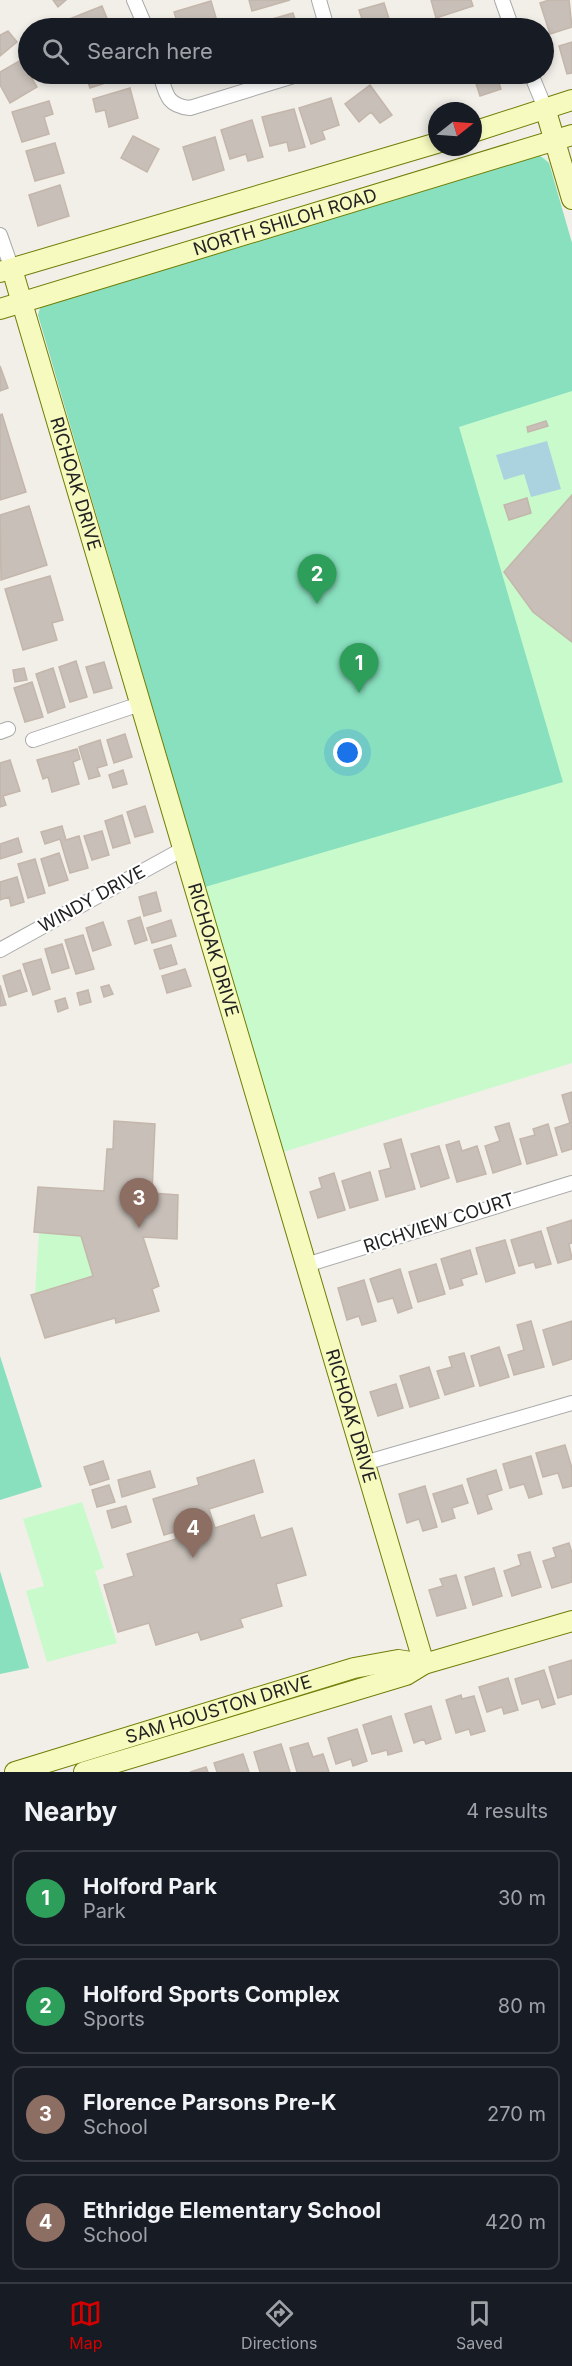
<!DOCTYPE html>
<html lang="en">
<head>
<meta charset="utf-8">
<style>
	body { margin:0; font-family:Inter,sans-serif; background:#242831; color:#f1f3f6 }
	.compass { position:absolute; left:428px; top:102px; width:54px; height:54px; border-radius:50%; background:#171b24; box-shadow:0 3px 9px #0003; rotate:73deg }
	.you { position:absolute; left:348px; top:753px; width:21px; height:21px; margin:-15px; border:4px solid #fff; border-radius:50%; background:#1a73e8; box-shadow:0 0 0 9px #1a73e833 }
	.badge { display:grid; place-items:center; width:39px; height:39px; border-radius:50%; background:#d40000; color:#fff; font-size:20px; font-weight:700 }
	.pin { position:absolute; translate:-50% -50px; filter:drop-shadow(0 2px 3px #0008) }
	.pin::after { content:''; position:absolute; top:32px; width:21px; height:18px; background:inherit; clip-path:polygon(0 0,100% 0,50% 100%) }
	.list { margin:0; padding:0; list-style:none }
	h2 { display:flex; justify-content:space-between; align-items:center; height:78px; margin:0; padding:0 24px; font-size:26px }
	h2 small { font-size:20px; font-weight:400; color:#9ea1a6 }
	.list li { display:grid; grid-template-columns:39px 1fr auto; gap:18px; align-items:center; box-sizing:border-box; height:96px; margin:0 12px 12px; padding:0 12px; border:2px solid #363941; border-radius:12px }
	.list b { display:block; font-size:22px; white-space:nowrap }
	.list p { margin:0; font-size:20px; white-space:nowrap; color:#9ea1a6 }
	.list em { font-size:20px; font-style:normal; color:#9ea1a6 }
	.icon { flex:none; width:33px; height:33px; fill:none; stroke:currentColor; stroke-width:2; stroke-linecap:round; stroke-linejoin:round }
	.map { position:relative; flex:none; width:572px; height:1772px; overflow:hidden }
	.search { position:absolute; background:#171b24; box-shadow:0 3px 9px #0003; left:18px; right:18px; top:18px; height:66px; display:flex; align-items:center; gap:15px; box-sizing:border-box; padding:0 21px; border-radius:33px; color:#9ea1a6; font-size:22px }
	.sheet { height:510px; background:#171b24 }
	nav { display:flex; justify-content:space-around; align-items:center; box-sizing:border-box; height:84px; border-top:2px solid #363941; background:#171b24; font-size:16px; color:#9ea1a6 }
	nav a { display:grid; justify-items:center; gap:3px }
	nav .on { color:#d40000 }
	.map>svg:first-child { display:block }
</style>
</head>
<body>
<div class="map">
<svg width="572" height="1772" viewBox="0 0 572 1772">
	<rect width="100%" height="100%" fill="#f2efe9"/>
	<path fill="#c8facc" d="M544,157L549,163L572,244V1063L280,1153L38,311Z
		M39,1232L81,1236L93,1276L35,1294Z
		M82,1502L104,1568L95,1571L117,1643L47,1662L26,1591L44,1586L23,1519Z"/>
	<path fill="#88e0be" d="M539,155L549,163L572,243V391L459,427L563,782L205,887L38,315L41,305Z
		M0,1356L42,1487L0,1500Z
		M0,1571L29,1668L0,1674Z"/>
	<path fill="#aad3df" d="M547,441L561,489L531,497L524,474L504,480L496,455Z"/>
	<path fill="#c7bfb8" stroke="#c4b6ab" stroke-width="1.5" d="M53,0H66L58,7Z
		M249,0H290L252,11Z
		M431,0H471L473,6L436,18Z
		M549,0H569L572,27L550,34L540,3Z
		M211,1L217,21L207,24L209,28H179L174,12Z
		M384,3L392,28H365L359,10Z
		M102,6L111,28H70L67,20Z
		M293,13L298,28H257L255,24Z
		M477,21L480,28H452Z
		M8,31L17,42L0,56V35Z
		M572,42V73L567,74L559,46Z
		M21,60L37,87L10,103L0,85V72Z
		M85,74H125L126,76L90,88Z
		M373,74H401L373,76Z
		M473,74H496L501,89L480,96Z
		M370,85L392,115L380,123L371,112L359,122L345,104Z
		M130,88L138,118L109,127L105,110L96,112L93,99Z
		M331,98L339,125L322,131L325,139L311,144L299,108Z
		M49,101L53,114L44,117L49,134L22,142L12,112Z
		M294,109L305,147L289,151L287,142L270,146L262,117Z
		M252,120L263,157L248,161L246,154L230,159L221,130Z
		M133,136L159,149L147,172L121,158Z
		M215,137L224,170L193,180L183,147Z
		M55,143L64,173L35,181L26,151Z
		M60,185L69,216L38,226L29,195Z
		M0,366L8,388L0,391Z
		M2,414L26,492L0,500V415Z
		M546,421L548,426L528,432L527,427Z
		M572,495V642L533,612L504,572Z
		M527,498L531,513L509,520L504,505Z
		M29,506L47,565L1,580L0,515Z
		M50,576L63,620L52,623L57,640L23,650L5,589Z
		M76,661L87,697L70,702L59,667Z
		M104,662L112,688L94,693L86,667Z
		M24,668L27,680L15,682L13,670Z
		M53,668L65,707L48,713L36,674Z
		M32,682L43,717L25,722L14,688Z
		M125,734L132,757L114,763L107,740Z
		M100,740L107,765L97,768L100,776L89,779L79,747Z
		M77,749L80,759L73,762L79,784L52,792L48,777L43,779L37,760Z
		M10,760L20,791L3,796L6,805L0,807V763Z
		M123,770L127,784L113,788L109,775Z
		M145,806L153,832L135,837L127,812Z
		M122,815L130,843L113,848L105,821Z
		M62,826L66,840L79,836L88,868L70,873L60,839L45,844L41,832Z
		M102,831L109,855L92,860L84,836Z
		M18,838L22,852L0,859V844Z
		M59,853L68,880L49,886L41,859Z
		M35,859L45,893L28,898L18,864Z
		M17,877L24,902L11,906L9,897L0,900V882Z
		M156,892L161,911L144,916L139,897Z
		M140,917L147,940L135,944L128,921Z
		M171,920L176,936L152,943L147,928Z
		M103,922L111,945L93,951L86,928Z
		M83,935L94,969L76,974L65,940Z
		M62,944L69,968L52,973L45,949Z
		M171,945L177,964L160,969L154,950Z
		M41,959L50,989L33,995L23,964Z
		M185,969L191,986L167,993L162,976Z
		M20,970L27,991L9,997L3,976Z
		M0,985L6,1005L0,1006Z
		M109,985L113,994L104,997L101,987Z
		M88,990L91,1002L80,1005L77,993Z
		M65,998L68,1008L58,1012L55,1001Z
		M572,1092V1149L562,1152L555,1128L570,1123L562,1095Z
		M114,1121L155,1124L152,1193L178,1195L177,1239L143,1237L159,1286L152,1289L159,1311L116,1323L115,1318L45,1338L31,1295L93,1276L81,1236L34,1232L38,1187L104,1191L107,1149H113Z
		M509,1123L521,1164L493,1173L485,1146L500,1141L495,1127Z
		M548,1124L557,1155L527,1164L520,1139L535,1135L533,1129Z
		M401,1139L415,1189L386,1197L379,1171L391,1168L384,1144Z
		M459,1141L462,1151L477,1146L486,1174L457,1182L446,1145Z
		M439,1146L449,1178L421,1187L411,1154Z
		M370,1172L378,1200L350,1208L342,1181Z
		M334,1173L345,1210L318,1218L310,1192L322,1188L319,1178Z
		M572,1220V1243L569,1244L572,1259L558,1263L547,1228Z
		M541,1231L551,1264L536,1268L534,1262L519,1266L511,1240Z
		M505,1240L515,1273L486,1282L476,1248Z
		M470,1250L477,1274L461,1279L463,1285L450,1289L441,1259Z
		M436,1264L445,1294L418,1302L409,1272Z
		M400,1269L412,1308L398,1313L393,1298L378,1302L370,1279Z
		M364,1280L376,1321L362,1325L359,1316L347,1320L338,1288Z
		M531,1321L544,1367L514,1375L508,1355L524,1350L517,1325Z
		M572,1321V1359L553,1365L543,1330Z
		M499,1347L509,1377L480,1386L471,1356Z
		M464,1353L474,1386L445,1395L437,1371L452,1367L449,1357Z
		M429,1367L439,1398L410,1407L400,1376Z
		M396,1384L403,1408L378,1416L370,1392Z
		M565,1445L572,1468V1486L563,1488L558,1473L543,1477L536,1453Z
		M531,1456L542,1494L529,1498L524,1484L510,1488L503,1464Z
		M254,1460L263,1492L209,1509L215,1528L254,1515L261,1538L292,1528L306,1575L276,1584L282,1606L240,1619L243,1627L201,1640L198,1632L156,1645L149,1623L118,1632L104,1585L134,1576L127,1554L176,1539L174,1532L164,1535L153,1499L199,1485L197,1478Z
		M103,1461L109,1479L90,1485L84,1467Z
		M496,1470L502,1490L487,1495L492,1509L478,1514L467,1479Z
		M150,1471L155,1487L122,1497L118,1480Z
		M109,1485L115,1502L97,1507L92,1490Z
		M462,1485L468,1503L452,1508L455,1518L442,1522L433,1494Z
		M425,1486L437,1527L423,1531L419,1519L407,1523L399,1494Z
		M126,1506L131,1522L112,1528L107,1511Z
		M569,1543L572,1553V1582L552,1588L543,1561L556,1557L553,1548Z
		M530,1552L541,1587L512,1596L504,1571L521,1565L518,1555Z
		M494,1568L502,1596L473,1605L465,1577Z
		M456,1575L466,1608L437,1616L429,1590L443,1586L440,1579Z
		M572,1660V1694L558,1698L549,1667Z
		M544,1670L555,1704L542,1708L539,1699L522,1704L515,1679Z
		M508,1678L518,1710L504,1714L502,1707L487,1712L479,1687Z
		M461,1695L462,1699L474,1696L485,1731L471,1735L469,1729L456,1733L446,1700Z
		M431,1706L441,1739L426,1744L424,1739L414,1743L405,1714Z
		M391,1716L402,1751L388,1755L387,1750L372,1754L363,1725Z
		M357,1729L367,1761L353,1766L351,1759L336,1764L328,1738Z
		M308,1743L313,1757L323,1754L329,1772H297L290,1748Z
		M281,1744L290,1772H260L254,1752Z
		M243,1754L249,1772H217L214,1763Z
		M206,1767L208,1772H190Z"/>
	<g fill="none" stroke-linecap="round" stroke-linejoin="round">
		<defs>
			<path id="street" d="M134,0L146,28
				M319,0L327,28
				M502,0L512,28
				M160,74C166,94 167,106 190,108L300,74
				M531,74L545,108
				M0,235L12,269
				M0,732L8,729
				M33,740L140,704
				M0,950L183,849
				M306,1265L572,1183
				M364,1463L572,1403"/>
			<g id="secondary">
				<path d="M545,108L572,199"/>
				<path d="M473,132L572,100"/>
				<path id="s1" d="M12,269L424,1664"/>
				<path d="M0,272L437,143"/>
				<path id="s2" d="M0,309L572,135"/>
				<path id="s3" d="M15,1772L354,1668L398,1660L424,1664"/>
				<path d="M84,1772L406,1675L424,1664L572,1621"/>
			</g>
		</defs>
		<use href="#street" stroke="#a9a9a9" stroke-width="16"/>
		<use href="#secondary" stroke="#707d05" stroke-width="22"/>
		<use href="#street" stroke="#fff" stroke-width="14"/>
		<use href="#secondary" stroke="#f7fabf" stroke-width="20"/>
	</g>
	<g text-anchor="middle" stroke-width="4.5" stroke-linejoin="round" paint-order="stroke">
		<g font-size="18" fill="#222" stroke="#fff">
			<text dy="6" stroke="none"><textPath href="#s2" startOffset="298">NORTH SHILOH ROAD</textPath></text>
			<text dy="6" stroke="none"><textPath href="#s1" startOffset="224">RICHOAK DRIVE</textPath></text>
			<text transform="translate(92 899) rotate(-29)" y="6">WINDY DRIVE</text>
			<text dy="6" stroke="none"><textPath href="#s1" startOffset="710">RICHOAK DRIVE</textPath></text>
			<text transform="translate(439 1223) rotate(-18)" y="6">RICHVIEW COURT</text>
			<text dy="6" stroke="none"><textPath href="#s1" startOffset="1196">RICHOAK DRIVE</textPath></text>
			<text dy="6" stroke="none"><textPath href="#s3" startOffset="213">SAM HOUSTON DRIVE</textPath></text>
		</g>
	</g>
</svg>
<svg class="compass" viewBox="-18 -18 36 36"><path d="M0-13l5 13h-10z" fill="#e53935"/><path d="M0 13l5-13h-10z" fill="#9ea1a6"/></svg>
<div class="you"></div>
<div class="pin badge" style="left:359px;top:693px;background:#2e9e5b">1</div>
<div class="pin badge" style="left:317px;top:604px;background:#2e9e5b">2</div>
<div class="pin badge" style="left:139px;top:1228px;background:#8d6e63">3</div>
<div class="pin badge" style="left:193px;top:1558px;background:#8d6e63">4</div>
<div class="search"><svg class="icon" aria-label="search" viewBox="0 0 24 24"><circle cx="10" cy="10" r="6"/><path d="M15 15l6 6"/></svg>Search here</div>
</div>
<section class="sheet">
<h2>Nearby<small>4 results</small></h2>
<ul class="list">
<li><span class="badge" style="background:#2e9e5b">1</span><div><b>Holford Park</b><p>Park</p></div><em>30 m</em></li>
<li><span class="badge" style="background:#2e9e5b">2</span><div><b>Holford Sports Complex</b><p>Sports</p></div><em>80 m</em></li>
<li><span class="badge" style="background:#8d6e63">3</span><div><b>Florence Parsons Pre-K</b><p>School</p></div><em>270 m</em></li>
<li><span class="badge" style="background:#8d6e63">4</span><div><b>Ethridge Elementary School</b><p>School</p></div><em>420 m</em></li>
</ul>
</section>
<nav>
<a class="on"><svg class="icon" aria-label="map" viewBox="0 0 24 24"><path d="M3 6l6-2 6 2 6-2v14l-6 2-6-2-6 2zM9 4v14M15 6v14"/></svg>Map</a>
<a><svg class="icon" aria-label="directions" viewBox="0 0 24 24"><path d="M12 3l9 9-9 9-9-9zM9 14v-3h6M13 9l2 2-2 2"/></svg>Directions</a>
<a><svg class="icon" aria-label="saved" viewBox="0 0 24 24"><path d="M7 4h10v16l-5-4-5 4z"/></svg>Saved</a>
</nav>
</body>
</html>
